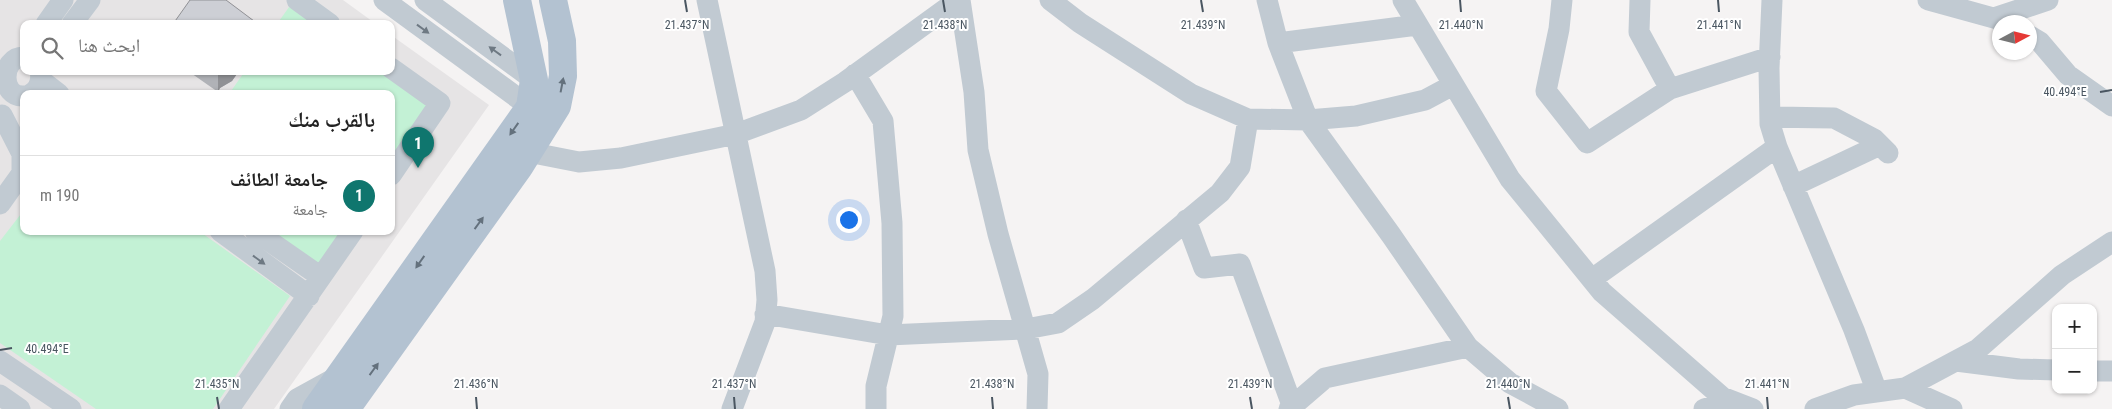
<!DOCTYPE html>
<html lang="ar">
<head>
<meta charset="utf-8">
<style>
	body { margin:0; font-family:"Roboto Condensed","Noto Naskh Arabic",sans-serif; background:#f2f2f2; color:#222; direction:rtl }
	.controls { position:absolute; right:15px; bottom:15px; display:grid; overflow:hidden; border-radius:10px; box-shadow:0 1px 4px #0004 }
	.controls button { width:45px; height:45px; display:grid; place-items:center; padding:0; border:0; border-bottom:1px solid #e0e0e0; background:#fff; color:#222; font:25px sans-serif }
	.compass { position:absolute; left:1992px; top:15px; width:45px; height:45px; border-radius:50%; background:#fff; box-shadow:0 1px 4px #0004; rotate:83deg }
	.you { position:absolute; left:848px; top:219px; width:18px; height:18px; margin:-12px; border:4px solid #fff; border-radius:50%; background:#1a73e8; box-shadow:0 0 0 8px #1a73e833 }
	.badge { display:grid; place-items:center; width:32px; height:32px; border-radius:50%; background:#0f766e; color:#fff; font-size:16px; font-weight:700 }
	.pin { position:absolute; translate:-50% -41px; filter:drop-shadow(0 1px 2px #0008) }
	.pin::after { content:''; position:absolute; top:26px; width:18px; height:15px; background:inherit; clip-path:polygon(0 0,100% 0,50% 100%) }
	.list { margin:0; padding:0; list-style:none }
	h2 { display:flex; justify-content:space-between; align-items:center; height:65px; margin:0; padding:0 20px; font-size:21px }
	h2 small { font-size:16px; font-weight:400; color:#767676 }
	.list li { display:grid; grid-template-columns:32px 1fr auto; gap:15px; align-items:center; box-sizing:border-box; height:80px; padding:0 20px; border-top:1px solid #e0e0e0 }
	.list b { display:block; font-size:19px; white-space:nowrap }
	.list p { margin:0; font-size:16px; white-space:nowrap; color:#767676 }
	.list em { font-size:16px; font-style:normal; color:#767676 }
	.icon { flex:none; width:28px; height:28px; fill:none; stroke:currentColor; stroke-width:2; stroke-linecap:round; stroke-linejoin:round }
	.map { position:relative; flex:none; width:2112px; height:409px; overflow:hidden; direction:ltr }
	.search { position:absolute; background:#fff; box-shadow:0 1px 4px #0004; left:20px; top:20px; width:375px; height:55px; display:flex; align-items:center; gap:12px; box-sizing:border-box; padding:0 18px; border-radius:10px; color:#767676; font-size:19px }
	.panel { position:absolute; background:#fff; box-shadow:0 1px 4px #0004; left:20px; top:90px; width:375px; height:145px; border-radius:10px; direction:rtl }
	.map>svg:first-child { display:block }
</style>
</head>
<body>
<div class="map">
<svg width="2112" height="409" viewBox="0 0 2112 409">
	<rect width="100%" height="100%" fill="#f5f3f3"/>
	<path fill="#e6e4e5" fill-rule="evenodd" d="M0,0H343L376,24H24V71H391V35L489,105L274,409H0ZM24,94H391V231H24Z"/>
	<path fill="#c3f1d5" d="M294,0L330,24H277Z
		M245,71H391L440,103L391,175V94H229Z
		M24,210V231H199L290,296L213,409H96L0,343V241Z
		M255,231H353L321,277Z"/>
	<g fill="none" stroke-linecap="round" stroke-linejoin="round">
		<path stroke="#c1cad2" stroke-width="21" d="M297,0L330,24
			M384,0L530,107
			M425,0L534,80
			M707,0L765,271L767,300L765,322L732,409
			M960,0L974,92L978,150L998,234L1038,374L1037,409
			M1050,0L1080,23L1191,94L1248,119L1308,120L1356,116L1425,100L1453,85
			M1267,0L1278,43L1308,120L1391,235L1468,347L1510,383L1558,409
			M1403,0L1510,179L1602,292L1722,397L1753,409
			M1562,0L1559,29L1546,91L1587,143L1670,89
			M1640,0L1639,32L1670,89L1770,57
			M1928,0L2008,22
			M1994,18L2048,0
			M46,24L63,0
			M72,24L90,0
			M2030,36L2040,42L2068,75L2112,106
			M1278,43L1417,25
			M24,57C0,57 0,98 24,96
			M391,68L440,103L391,175
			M855,74L883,121L892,223L893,316L876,386V409
			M41,80L59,94
			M31,94C39,89 42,80 40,71
			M1770,117L1834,118L1874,139L1888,153
			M1777,147L1854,330L1877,392
			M528,152L579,162L621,158L736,134L801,110L845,82L958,0
			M1793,186L1880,145
			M0,204L22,173V154L2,115
			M1186,220L1204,268L1240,264L1292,405
			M220,231L309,296
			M255,231L321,277
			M1592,279L1777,147L1770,124L1769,68L1772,0
			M765,314L888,335L1026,329L1058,323L1093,299L1220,193L1240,167L1248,119
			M0,361L71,409
			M1956,361L2019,369L2056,370
			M2093,371H2112
			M1905,388L1952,409
			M0,395L20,409
			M229,409L353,231
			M290,409L297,399L337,377
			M1289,409L1325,378L1468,347
			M1704,409L1730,401
			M1815,409L1854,395L1905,388L1978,349L2062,275L2112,242"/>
		<path stroke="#b3c2d1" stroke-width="28" d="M316,409L530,107L534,80L517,0
			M346,409L519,167L557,106L563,76L562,41L553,0"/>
	</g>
	<path fill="#b0b2b7" d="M188,71H239L232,81L220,88L218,92Z"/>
	<path fill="#909195" d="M219,71H239L232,81L220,88L218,92V74Z"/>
	<path fill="#cdcfd5" stroke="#909195" d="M190,0H226L258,24H173Z"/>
	<defs><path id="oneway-solid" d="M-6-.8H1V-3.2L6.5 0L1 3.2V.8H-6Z" transform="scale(1.25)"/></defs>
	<g fill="#6e7983">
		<use href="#oneway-solid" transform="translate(423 29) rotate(36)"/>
		<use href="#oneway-solid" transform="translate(495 51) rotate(-144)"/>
		<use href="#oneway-solid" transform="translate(259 260) rotate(36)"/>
	</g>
	<g fill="#64717d">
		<use href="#oneway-solid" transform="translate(562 85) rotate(-79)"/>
		<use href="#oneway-solid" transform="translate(514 129) rotate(125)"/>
		<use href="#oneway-solid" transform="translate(479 223) rotate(-54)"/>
		<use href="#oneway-solid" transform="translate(420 262) rotate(125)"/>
		<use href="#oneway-solid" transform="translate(374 369) rotate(-54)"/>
	</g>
	<path fill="none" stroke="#4a5661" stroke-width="2" d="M685,0L687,12M943,0L945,12M1201,0L1203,12M1460,0L1461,12M1718,0L1719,12M2100,92L2112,90M0,350L12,348M217,397L219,409M476,397L477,409M734,397L735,409M992,397L993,409M1250,397L1252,409M1508,397L1510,409M1767,397L1768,409"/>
	<g font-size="12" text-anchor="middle" fill="#4a5661" stroke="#fff" stroke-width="4" stroke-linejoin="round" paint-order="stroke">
		<text x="687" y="29">21.437°N</text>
		<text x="945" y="29">21.438°N</text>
		<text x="1203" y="29">21.439°N</text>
		<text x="1719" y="29">21.441°N</text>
		<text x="1461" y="29">21.440°N</text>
		<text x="2065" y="96">40.494°E</text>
		<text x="47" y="353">40.494°E</text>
		<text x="217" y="388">21.435°N</text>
		<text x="476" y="388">21.436°N</text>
		<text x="734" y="388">21.437°N</text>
		<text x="992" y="388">21.438°N</text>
		<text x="1250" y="388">21.439°N</text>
		<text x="1508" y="388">21.440°N</text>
		<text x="1767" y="388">21.441°N</text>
	</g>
</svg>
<div class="controls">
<button>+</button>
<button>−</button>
</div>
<svg class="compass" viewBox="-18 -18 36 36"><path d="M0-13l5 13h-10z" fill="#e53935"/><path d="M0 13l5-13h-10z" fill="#767676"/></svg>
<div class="you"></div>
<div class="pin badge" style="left:418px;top:168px">1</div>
<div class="search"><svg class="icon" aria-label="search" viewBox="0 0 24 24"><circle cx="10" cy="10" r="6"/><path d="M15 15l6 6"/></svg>ابحث هنا</div>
<section class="panel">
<h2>بالقرب منك<small></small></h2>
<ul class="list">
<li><span class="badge">1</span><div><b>جامعة الطائف</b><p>جامعة</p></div><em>190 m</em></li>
</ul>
</section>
</div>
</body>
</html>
